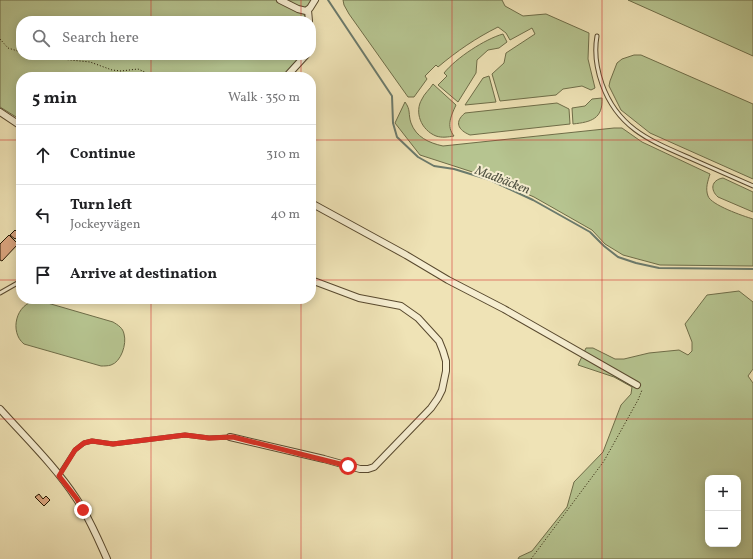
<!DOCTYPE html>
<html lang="en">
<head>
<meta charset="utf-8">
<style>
	body { margin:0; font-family:Vollkorn,serif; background:#f6f6f6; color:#202124 }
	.controls { position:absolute; right:12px; bottom:12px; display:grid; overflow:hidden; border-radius:8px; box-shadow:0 2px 10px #0003 }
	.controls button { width:36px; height:36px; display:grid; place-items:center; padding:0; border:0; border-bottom:1px solid #e0e0e0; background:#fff; color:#202124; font:20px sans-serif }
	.stop { position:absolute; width:12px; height:12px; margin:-9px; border:3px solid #d93025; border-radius:50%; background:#fff }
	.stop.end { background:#d93025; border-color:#fff; box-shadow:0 1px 4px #0008 }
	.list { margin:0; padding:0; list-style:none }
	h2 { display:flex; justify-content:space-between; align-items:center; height:52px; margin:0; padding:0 16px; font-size:17px }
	h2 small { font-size:13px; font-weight:400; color:#757577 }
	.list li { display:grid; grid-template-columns:26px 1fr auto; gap:12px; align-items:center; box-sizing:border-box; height:60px; padding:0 16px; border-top:1px solid #e0e0e0 }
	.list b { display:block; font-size:15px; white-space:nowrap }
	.list p { margin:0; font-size:13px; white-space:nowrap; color:#757577 }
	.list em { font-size:13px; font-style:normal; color:#757577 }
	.icon { flex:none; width:22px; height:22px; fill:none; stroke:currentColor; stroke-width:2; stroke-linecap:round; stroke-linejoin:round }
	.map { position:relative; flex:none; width:753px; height:559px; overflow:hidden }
	.search { position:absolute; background:#fff; box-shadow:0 2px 10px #0003; left:16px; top:16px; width:300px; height:44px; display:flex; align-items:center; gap:10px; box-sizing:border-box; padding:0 14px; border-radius:16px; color:#757577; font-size:15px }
	.panel { position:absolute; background:#fff; box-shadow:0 2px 10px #0003; left:16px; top:72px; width:300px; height:232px; border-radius:16px }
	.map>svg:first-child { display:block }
</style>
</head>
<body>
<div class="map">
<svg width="753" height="559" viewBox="0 0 753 559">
	<rect width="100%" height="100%" fill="#efe3b6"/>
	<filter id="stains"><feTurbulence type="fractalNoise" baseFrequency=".005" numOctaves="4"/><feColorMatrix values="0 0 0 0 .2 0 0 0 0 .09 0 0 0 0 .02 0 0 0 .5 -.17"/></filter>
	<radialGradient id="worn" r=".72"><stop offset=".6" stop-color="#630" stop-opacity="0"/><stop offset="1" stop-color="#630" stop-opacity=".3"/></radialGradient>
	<path fill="#b6c490" stroke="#6e6d48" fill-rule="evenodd" d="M0,0H312L306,9L303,10L306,21H21V55H304L296,65L283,77H21V120L0,107Z
		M343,0H502L505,6L523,16L546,14L589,33L588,59L595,88L591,90L582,86L563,89L556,95L500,101L492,74L504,63L506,53L535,34L532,28L510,40L506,33L498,27C476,38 457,51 438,67L436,65L425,76L427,79L414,97H408L349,14L344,5Z
		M628,0H753V56Z
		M503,34L507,42L499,48L488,50L477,60L476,73L458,102L438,85L447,76L444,73C456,58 485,39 503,34Z
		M634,55H641L753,104V179L650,133L621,110L609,86L610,81L617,63L622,59Z
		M489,76L496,102L465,105L483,78Z
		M433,84L456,105C451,116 446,126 454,136C448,137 442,138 436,136C421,130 414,112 422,99C424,94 430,89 433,84Z
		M602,98C603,119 591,122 573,124L572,108L585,106L592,99Z
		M405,102C411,110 408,114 411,123C416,137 429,143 443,146L614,128H622L642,142L710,174C708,181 705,188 708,196C711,205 743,216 753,219V266L660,265L623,255L605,244L592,230L534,197L491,178L420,155L395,123Z
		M557,103L569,109L570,124L470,135C458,130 454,122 465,113Z
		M723,178L753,192V212L718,197C710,190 711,180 723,178Z
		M739,291L753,302V369L748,376L753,383V559H518L519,557L532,551L567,507L574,482L603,452L621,405L631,394L632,387L614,377L578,365L586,348H593L615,359H624L649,353L679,350L688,355L692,351V342L685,324L707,295ZM708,478H738V544H708Z
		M36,301L44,302L113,322C118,325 123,328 124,334C127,344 121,362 111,365C108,366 104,366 101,366L24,344C9,332 16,303 36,301Z"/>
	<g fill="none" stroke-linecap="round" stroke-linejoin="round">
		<path stroke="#6b7a6c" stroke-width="2" d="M328,0L392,96L393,123L397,137L418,157L434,166L454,169L490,180L533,200L590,232L604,246L618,257L636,263L659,268L753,269"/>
	</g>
	<path fill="#dda781" stroke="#251601" d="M15,230L20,235L15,239L10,235Z
		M9,235L18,244L2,261L0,260V244Z
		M39,494L43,499L46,496L50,500L44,506L35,497Z"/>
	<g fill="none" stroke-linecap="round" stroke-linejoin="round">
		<defs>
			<path id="lane" d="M597,36C594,53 596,67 602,84C618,129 651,141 692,159C712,168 733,177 753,186
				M0,293L21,281
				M59,475L75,450L84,443L92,441L113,444L185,435L209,438L230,437"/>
			<path id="street" d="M280,0L298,9L306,11L310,8L315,0
				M308,10L309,21
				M286,77L306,55
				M0,112L21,126
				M311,203L406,255L448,280L504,309L637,385
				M0,409C25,437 55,466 76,498C89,517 98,539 107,559
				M230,437L324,459L360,469H368L374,467L431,408L438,398L442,390L446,371V361L443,351L439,341L418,318L401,306L359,298L311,280"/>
		</defs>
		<use href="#lane" stroke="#58492e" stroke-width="5"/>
		<use href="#street" stroke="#58492e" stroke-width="8"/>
		<path stroke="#251601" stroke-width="1" stroke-dasharray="1 2" stroke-linecap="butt" d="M0,39L8,48L21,52
			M38,55L51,58L90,62L112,70L121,71L138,69L156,77
			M531,559L604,461L638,400L642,390"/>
		<use href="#lane" stroke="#f5edd0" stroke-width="3"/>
		<use href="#street" stroke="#f5edd0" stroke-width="6"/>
	</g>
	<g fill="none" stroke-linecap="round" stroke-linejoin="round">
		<path stroke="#d93025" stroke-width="5" d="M83,510L77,499L59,476L75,450L84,443L92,441L113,444L185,435L209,438L233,437L348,466"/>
	</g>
	<path fill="none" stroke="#d62828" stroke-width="1" stroke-opacity="0.55" d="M151,0V21M301,0V21M452,0V559M602,0V559M151,55V77M301,55V77M0,140H21M311,140H753M0,280H21M311,280H753M151,299V559M301,299V559M0,419H753"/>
	<g text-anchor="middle" stroke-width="4" stroke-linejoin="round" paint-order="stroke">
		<g font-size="13" font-style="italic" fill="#4e5040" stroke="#f5edd0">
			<text transform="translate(503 179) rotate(21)" y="5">Madbäcken</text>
		</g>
	</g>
	<rect width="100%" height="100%" filter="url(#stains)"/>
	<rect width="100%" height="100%" fill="url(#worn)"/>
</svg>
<div class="controls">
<button>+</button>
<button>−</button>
</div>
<div class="stop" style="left:348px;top:466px"></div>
<div class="stop end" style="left:83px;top:510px"></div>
<div class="search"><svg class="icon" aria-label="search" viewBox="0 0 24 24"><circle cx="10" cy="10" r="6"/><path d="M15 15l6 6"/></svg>Search here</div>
<section class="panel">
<h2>5 min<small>Walk · 350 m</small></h2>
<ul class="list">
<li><svg class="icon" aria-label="ahead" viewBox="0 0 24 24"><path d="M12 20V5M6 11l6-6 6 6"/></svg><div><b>Continue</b></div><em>310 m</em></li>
<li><svg class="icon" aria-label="left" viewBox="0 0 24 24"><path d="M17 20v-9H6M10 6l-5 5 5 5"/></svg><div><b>Turn left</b><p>Jockeyvägen</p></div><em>40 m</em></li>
<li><svg class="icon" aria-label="arrive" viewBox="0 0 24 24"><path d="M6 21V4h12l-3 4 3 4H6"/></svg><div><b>Arrive at destination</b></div></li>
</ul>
</section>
</div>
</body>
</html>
